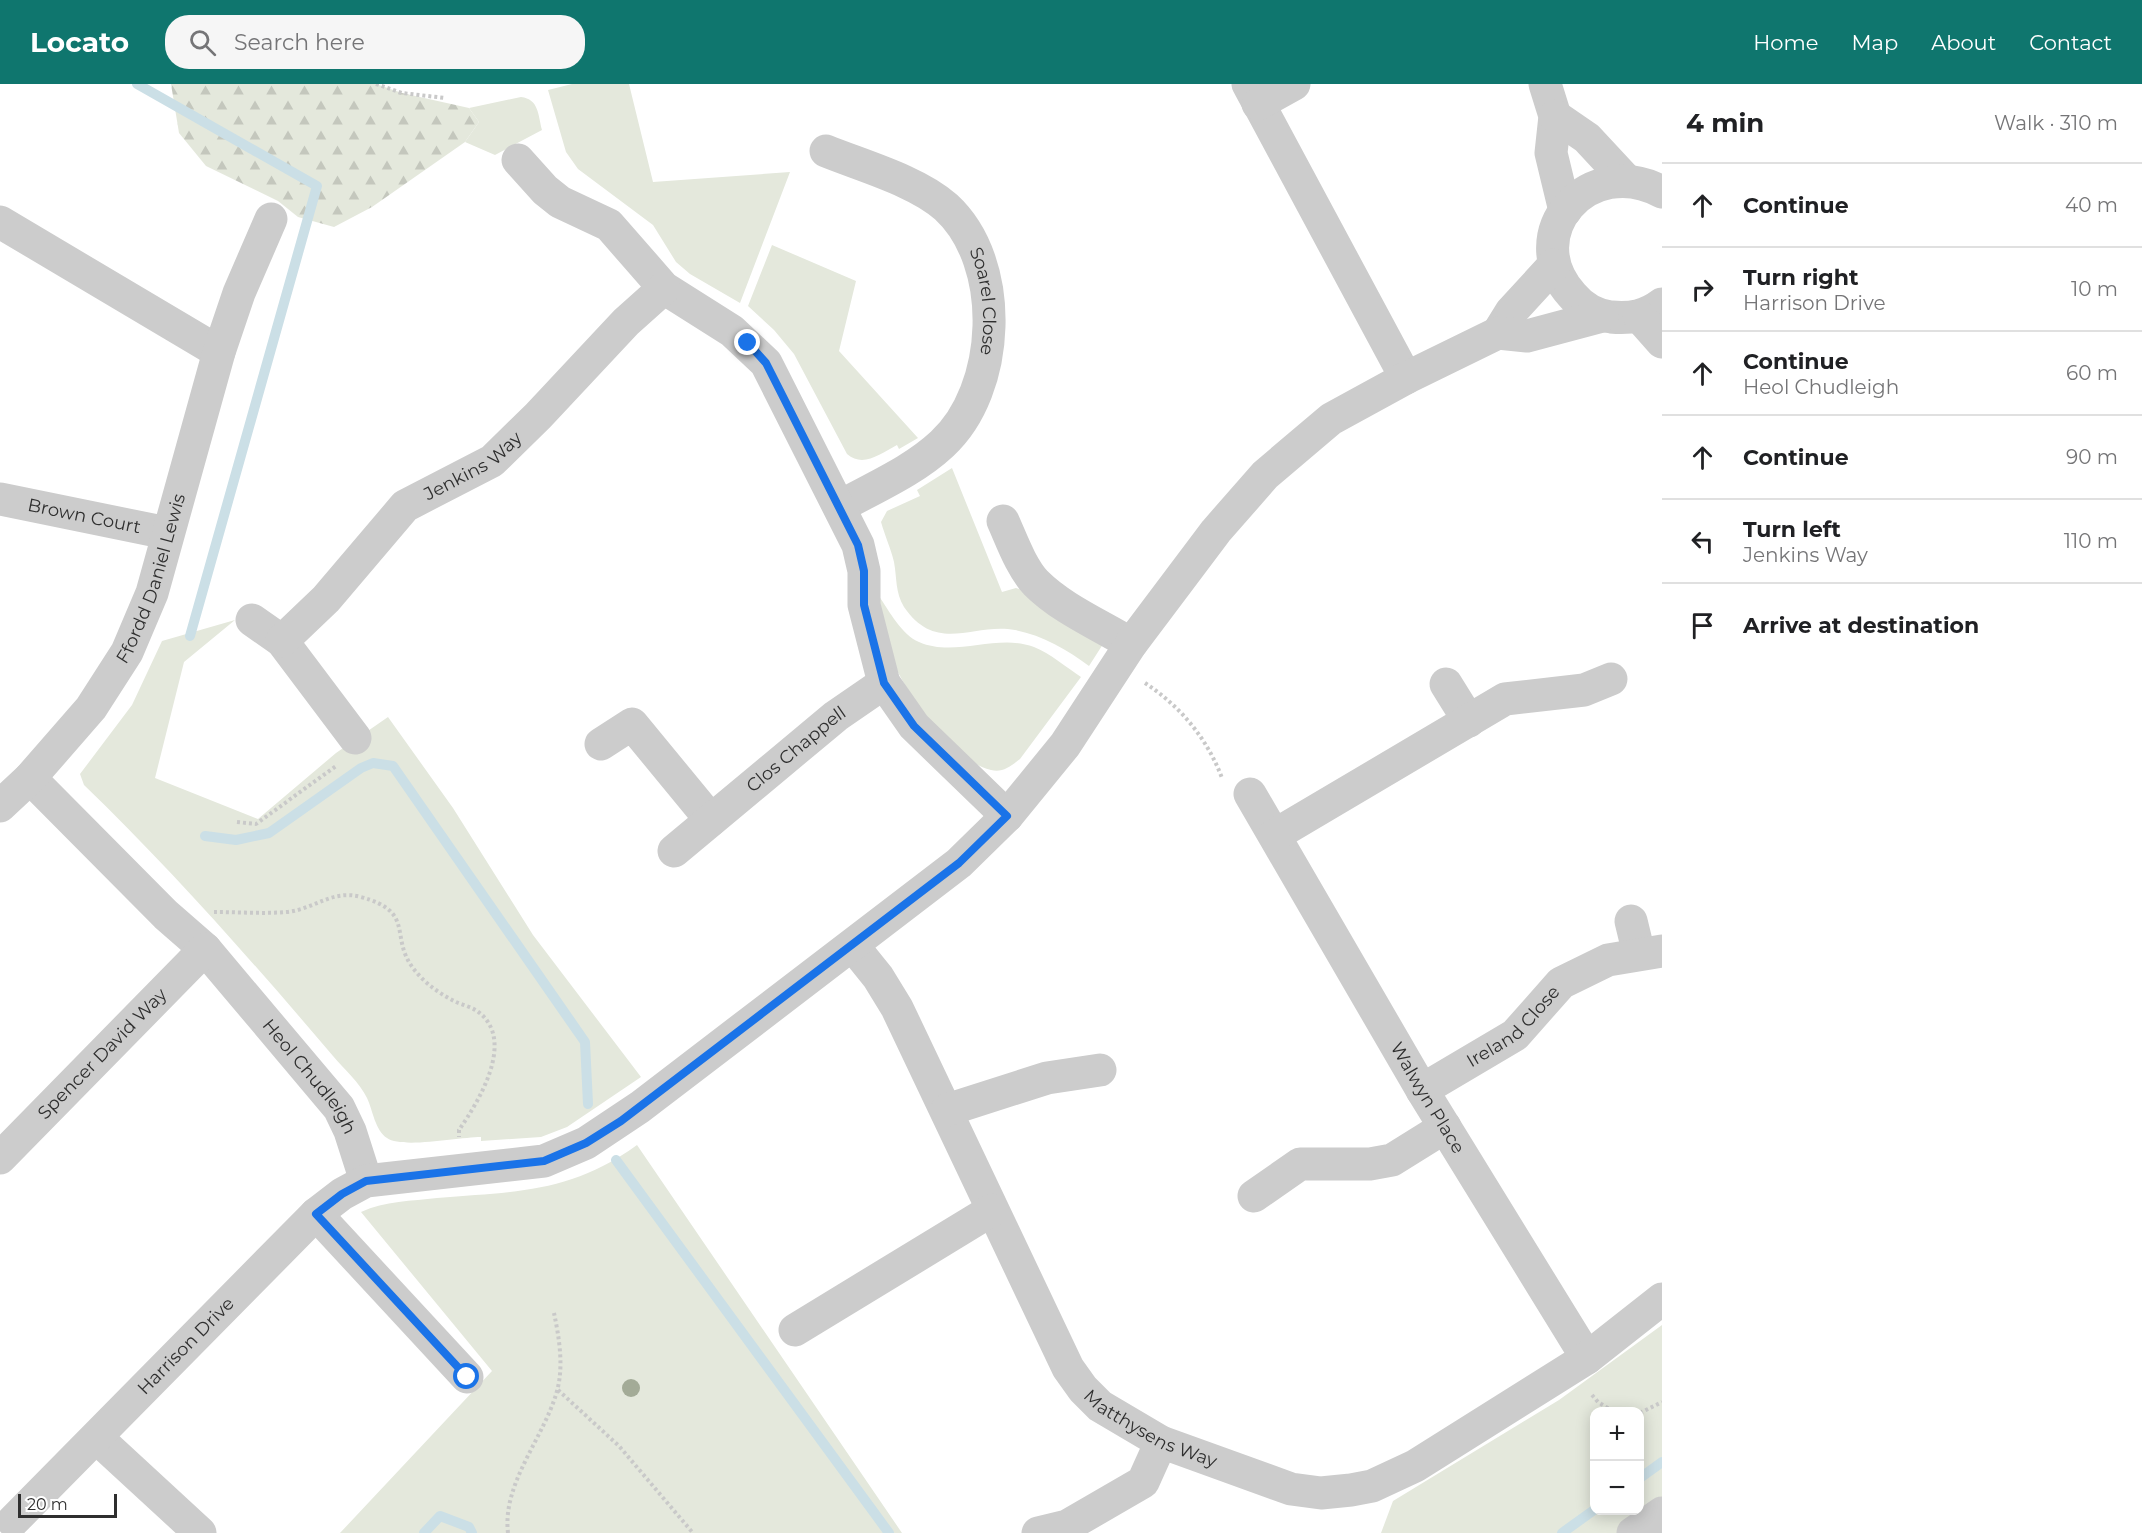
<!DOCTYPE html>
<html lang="en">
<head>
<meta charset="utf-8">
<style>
	body { margin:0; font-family:Montserrat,sans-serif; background:#f6f6f6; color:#202124 }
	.controls { position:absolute; right:18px; bottom:18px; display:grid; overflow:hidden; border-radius:12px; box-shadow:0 3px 15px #0003 }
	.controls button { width:54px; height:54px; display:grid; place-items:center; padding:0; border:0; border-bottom:2px solid #e0e0e0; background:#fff; color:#202124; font:30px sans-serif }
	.scale { position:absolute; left:18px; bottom:15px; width:99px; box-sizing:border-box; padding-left:6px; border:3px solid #2f2f2f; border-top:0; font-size:16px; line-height:21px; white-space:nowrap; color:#2f2f2f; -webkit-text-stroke:4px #fff; paint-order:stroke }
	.stop { position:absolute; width:18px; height:18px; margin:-14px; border:4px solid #1a73e8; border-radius:50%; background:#fff }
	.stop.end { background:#1a73e8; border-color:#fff; box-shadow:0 2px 6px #0008 }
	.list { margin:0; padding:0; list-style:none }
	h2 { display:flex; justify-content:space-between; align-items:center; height:78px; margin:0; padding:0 24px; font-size:26px }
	h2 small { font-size:20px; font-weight:400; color:#757577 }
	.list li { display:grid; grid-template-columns:39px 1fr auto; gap:18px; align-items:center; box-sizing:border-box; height:84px; padding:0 24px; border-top:2px solid #e0e0e0 }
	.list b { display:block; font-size:22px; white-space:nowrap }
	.list p { margin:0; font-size:20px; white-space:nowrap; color:#757577 }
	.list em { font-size:20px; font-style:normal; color:#757577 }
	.icon { flex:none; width:33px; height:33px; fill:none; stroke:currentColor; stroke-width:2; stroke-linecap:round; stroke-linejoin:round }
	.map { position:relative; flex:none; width:1662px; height:1449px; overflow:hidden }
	header { display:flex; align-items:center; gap:36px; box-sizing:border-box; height:84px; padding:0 30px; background:#0f766e; color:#fff }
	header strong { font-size:28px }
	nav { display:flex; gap:33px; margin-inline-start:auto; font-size:21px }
	.search { width:420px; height:54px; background:#f6f6f6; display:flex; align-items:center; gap:15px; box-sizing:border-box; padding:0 21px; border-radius:24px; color:#757577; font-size:22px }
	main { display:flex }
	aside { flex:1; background:#fff }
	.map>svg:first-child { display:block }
</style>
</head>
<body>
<header>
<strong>Locato</strong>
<div class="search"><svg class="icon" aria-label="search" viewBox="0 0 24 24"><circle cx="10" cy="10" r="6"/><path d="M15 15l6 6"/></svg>Search here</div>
<nav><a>Home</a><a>Map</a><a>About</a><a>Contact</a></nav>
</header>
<main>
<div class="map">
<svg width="1662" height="1449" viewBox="0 0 1662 1449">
	<defs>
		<pattern id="forest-firs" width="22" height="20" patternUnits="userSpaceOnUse" patternTransform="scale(1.5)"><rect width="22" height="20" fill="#e4e8dc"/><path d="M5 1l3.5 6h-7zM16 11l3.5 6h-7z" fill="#c4c7bd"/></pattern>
	</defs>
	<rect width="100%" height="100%" fill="#fff"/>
	<path fill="#e4e8dc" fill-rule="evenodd" d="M572,0H629L653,98L790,88L740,219L690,190L676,178L653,141L578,85L566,68L548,6Z
		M521,13C539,15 538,31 542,46L495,71L465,58L479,38L469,24Z
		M772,161L856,197L839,267L918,354L899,365L897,361C880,370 863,384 847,370L794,270L774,246L748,222Z
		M952,384L1002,508L1016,504L1035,510L1105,557L1089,582C1068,566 1042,551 1015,546C974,538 937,571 904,523C895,508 897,494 894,478C891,465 885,452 881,438L887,427L920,412L917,406Z
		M879,512C889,527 902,551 919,558C955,574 997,549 1034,563C1050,569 1067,584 1081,593L1020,675C1011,682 1003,689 991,686C952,677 904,607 890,571C883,553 882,532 879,512Z
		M235,536L184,578L155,694L258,735L336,669L388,633L453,724L533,851L641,993L567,1043L541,1053L481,1057V1053C459,1053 402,1065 387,1054C375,1046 373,1027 367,1014C360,999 344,985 333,972C253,878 172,786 84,701L80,690L132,621L162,557Z
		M637,1061L902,1449H340L492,1287L361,1128C385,1117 412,1117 437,1114C516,1107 569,1110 637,1061Z
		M1662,1241V1418L1618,1449H1381L1393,1417L1559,1316ZM1594,1328H1640V1426H1594Z"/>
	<path fill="url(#forest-firs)" d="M171,0H376L402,9L469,24L479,38L465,58L372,123L334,143L298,133L278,117L206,82L179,49Z"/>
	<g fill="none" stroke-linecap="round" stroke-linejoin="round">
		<path stroke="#cbdfe6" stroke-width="10" d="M137,0L317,102L190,552
			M205,752L236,756L269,749L361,684L373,679L393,682L585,958L588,1020
			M616,1076L889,1449
			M1640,1394L1662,1378
			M424,1449L440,1432L469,1443L472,1449
			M1562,1449L1594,1426"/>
		<path stroke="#c9c9c9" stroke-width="4" stroke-dasharray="3 3" stroke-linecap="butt" d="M376,0L402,9L445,14
			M1145,599C1180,622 1207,654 1222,694
			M237,738L256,740L336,682
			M214,828C238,828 263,830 287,828C315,825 332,805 361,813C416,828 389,852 413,884C424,899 440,910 456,918C463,921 471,923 477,927C517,955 479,1017 459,1046V1053
			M558,1306L619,1362L693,1449
			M1592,1311L1598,1318L1614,1328
			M1640,1329L1662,1318
			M508,1449C502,1399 544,1354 557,1307C564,1282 559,1253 554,1229"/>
		<g stroke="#ccc" stroke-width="33">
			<path d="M1248,0L1406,294"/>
			<path d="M1545,0L1555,32L1551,69L1565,127"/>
			<path d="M1258,20L1294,0"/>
			<path d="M1555,32L1587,54L1627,97"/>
			<path id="s1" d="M826,67C863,82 917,97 946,123C1007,179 1001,306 942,360C913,387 875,403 841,422"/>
			<path d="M518,76L545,106L560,118L609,141L664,204L732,247L766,279L858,461L864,487V521L884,599L914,642L1007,732"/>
			<path d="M1662,108C1589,68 1517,150 1572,211C1582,223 1595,231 1611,233C1631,235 1646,232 1662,220"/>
			<path d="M0,138L219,268"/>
			<path d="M1639,232L1662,258"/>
			<path d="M1498,249L1511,228L1554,181"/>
			<path id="s2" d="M0,415L167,449"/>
			<path d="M1003,437C1012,457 1021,483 1036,499C1062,525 1100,541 1131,560"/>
			<path d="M252,536L282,557L355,654"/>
			<path id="s3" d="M282,557L326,515L405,422L492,377L538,332L626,238L664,204"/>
			<path d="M1446,600L1469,637"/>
			<path d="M601,660L632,640L711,736"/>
			<path id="s4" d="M30,694L166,831L205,865L339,1024L350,1047L366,1097"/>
			<path id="s5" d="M1250,710L1422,1006L1587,1274"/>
			<path id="s6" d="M0,722L30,694L91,624L127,568L152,509L219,268L239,209L271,135"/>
			<path d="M1275,751L1505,615L1584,606L1611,595"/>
			<path id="s7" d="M674,767L836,632L884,599"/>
			<path d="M1631,837L1639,870"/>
			<path id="s8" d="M853,862L878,893L897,924L1068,1284L1083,1305L1100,1322L1161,1358L1291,1405L1321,1409L1351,1406L1372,1402L1415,1382L1587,1274L1662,1215"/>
			<path id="s9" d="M1422,1006L1515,951L1561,899L1608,876L1662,867"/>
			<path d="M947,1026L1047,994L1100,986"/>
			<path id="s10" d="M0,1074L205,865"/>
			<path d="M1254,1112L1300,1080H1370L1392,1076L1445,1043"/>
			<path d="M316,1130L467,1293"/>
			<path d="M795,1246L992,1126"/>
			<path d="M97,1354L200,1449"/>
			<path id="s11" d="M13,1437L316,1130L342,1110L366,1097L544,1077L586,1059L640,1023L959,779L1007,732L1065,661L1131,560L1216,447L1265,391L1331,335L1406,294L1498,249L1527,252L1602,232"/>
			<path d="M1038,1449L1067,1442L1143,1398L1161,1358"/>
			<path d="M1633,1449L1662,1429"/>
		</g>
	</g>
	<circle fill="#a3ab97" cx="631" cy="1304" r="9"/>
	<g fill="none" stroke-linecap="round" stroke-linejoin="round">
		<path stroke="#1a73e8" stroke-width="8" d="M467,1293L316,1130L342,1110L366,1097L544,1077L586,1059L621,1037L959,779L1007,732L914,642L884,599L864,521V487L858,461L766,279L748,259"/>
	</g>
	<g text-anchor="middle" stroke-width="6" stroke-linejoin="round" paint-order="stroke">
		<g font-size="18" fill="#2f2f2f" stroke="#fff">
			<text dy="6" stroke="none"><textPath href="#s1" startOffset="238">Soarel Close</textPath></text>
			<text dy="6" stroke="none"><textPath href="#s3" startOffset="262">Jenkins Way</textPath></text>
			<text dy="6" stroke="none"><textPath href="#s2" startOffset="86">Brown Court</textPath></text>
			<text dy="6" stroke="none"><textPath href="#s6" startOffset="278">Ffordd Daniel Lewis</textPath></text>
			<text dy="6" stroke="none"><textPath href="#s7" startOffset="159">Clos Chappell</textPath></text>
			<text dy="6" stroke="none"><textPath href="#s9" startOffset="112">Ireland Close</textPath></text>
			<text dy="6" stroke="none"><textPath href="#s10" startOffset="146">Spencer David Way</textPath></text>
			<text dy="6" stroke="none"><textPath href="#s4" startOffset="410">Heol Chudleigh</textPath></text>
			<text dy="6" stroke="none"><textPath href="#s5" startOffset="352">Walwyn Place</textPath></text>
			<text dy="6" stroke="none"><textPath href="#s11" startOffset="246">Harrison Drive</textPath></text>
			<text dy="6" stroke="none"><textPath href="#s8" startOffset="580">Matthysens Way</textPath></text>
		</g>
	</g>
</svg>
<div class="controls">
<button>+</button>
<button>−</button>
</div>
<div class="scale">20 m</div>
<div class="stop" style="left:467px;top:1293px"></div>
<div class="stop end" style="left:748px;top:259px"></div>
</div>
<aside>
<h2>4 min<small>Walk · 310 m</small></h2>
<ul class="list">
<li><svg class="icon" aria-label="ahead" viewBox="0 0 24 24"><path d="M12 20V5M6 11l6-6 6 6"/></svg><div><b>Continue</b></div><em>40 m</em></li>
<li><svg class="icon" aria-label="right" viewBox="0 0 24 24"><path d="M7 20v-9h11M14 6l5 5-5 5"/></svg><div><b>Turn right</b><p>Harrison Drive</p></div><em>10 m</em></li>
<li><svg class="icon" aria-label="ahead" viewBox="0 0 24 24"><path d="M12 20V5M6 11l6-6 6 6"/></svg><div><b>Continue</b><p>Heol Chudleigh</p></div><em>60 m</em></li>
<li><svg class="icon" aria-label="ahead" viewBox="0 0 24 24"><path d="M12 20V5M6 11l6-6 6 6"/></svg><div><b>Continue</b></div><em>90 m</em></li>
<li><svg class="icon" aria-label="left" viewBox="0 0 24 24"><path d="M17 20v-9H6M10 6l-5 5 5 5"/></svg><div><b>Turn left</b><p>Jenkins Way</p></div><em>110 m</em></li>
<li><svg class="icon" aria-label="arrive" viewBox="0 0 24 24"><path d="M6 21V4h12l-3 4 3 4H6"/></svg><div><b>Arrive at destination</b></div></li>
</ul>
</aside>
</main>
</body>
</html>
